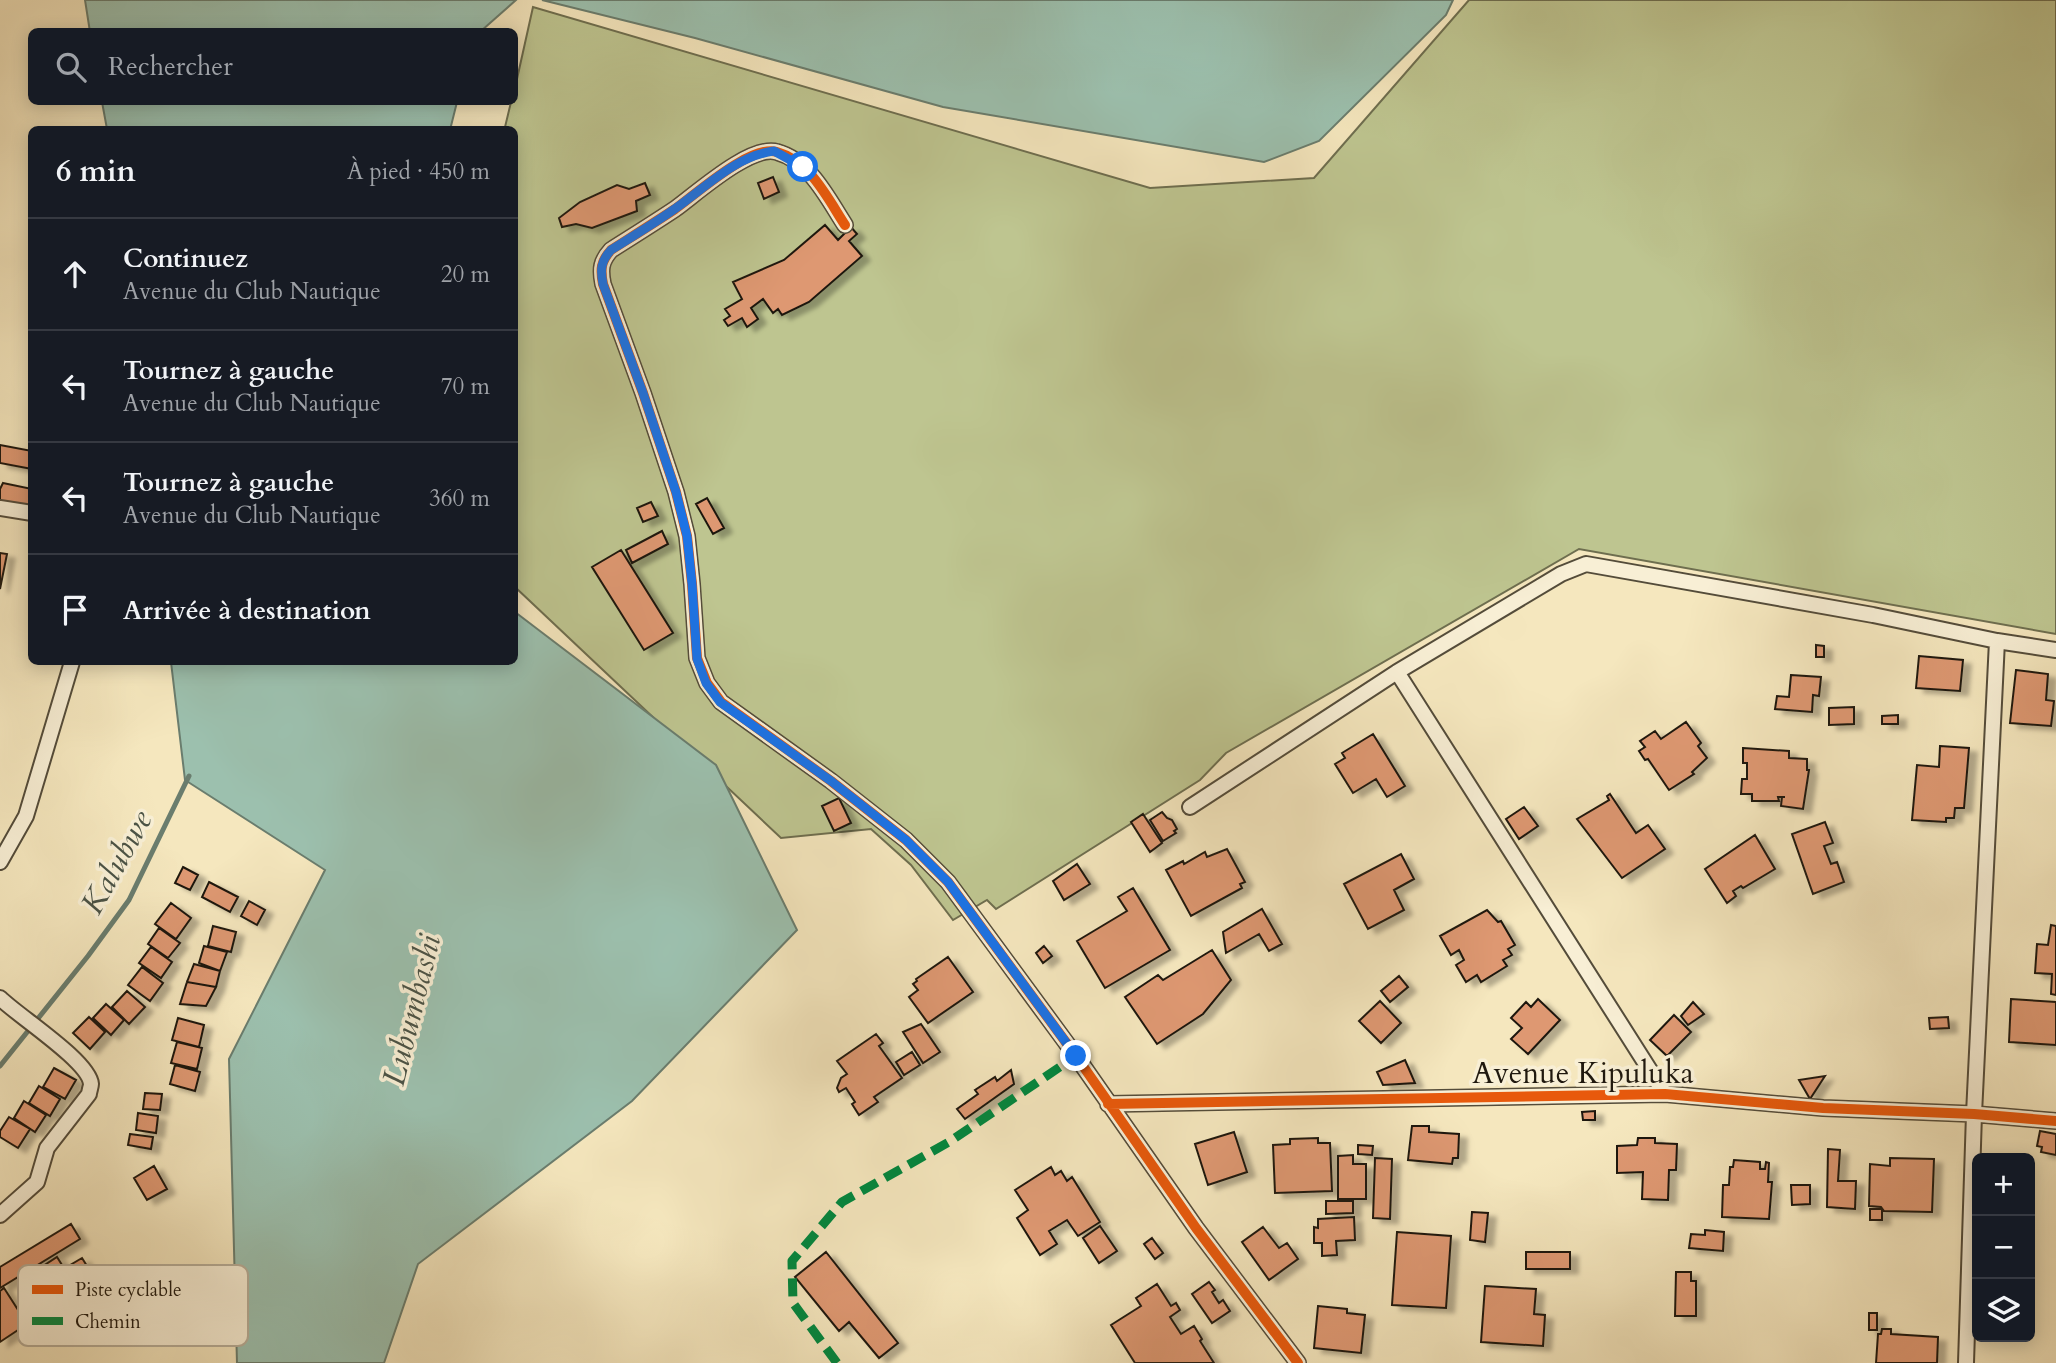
<!DOCTYPE html>
<html lang="fr">
<head>
<meta charset="utf-8">
<style>
	body { margin:0; font-family:Cardo,serif; background:#242831; color:#f1f3f6 }
	.controls { position:absolute; right:21px; bottom:21px; display:grid; overflow:hidden; border-radius:10px; box-shadow:0 4px 18px #0003 }
	.controls button { width:63px; height:63px; display:grid; place-items:center; padding:0; border:0; border-bottom:2px solid #363941; background:#171b24; color:#f1f3f6; font:35px sans-serif }
	.stop { position:absolute; width:21px; height:21px; margin:-16px; border:5px solid #1a73e8; border-radius:50%; background:#fff }
	.stop.end { background:#1a73e8; border-color:#fff; box-shadow:0 2px 7px #0008 }
	.list { margin:0; padding:0; list-style:none }
	h2 { display:flex; justify-content:space-between; align-items:center; height:91px; margin:0; padding:0 28px; font-size:30px }
	h2 small { font-size:23px; font-weight:400; color:#9ea1a6 }
	.list li { display:grid; grid-template-columns:46px 1fr auto; gap:21px; align-items:center; box-sizing:border-box; height:112px; padding:0 28px; border-top:2px solid #363941 }
	.list b { display:block; font-size:26px; white-space:nowrap }
	.list p { margin:0; font-size:23px; white-space:nowrap; color:#9ea1a6 }
	.list em { font-size:23px; font-style:normal; color:#9ea1a6 }
	.icon { flex:none; width:38px; height:38px; fill:none; stroke:currentColor; stroke-width:2; stroke-linecap:round; stroke-linejoin:round }
	.map { position:relative; flex:none; width:2056px; height:1363px; overflow:hidden }
	.search { position:absolute; background:#171b24; box-shadow:0 4px 18px #0003; left:28px; top:28px; width:490px; height:77px; display:flex; align-items:center; gap:18px; box-sizing:border-box; padding:0 24px; border-radius:10px; color:#9ea1a6; font-size:26px }
	.panel { position:absolute; background:#171b24; box-shadow:0 4px 18px #0003; left:28px; top:126px; width:490px; height:539px; border-radius:10px }
	.map>svg:first-child { display:block }
</style>
</head>
<body>
<div class="map">
<svg width="2056" height="1363" viewBox="0 0 2056 1363">
	<defs>
		<filter id="shadow"><feDropShadow dx="8" dy="4.5" stdDeviation="2" flood-color="#0004"/></filter>
	</defs>
	<rect width="100%" height="100%" fill="#f5e7be"/>
	<filter id="stains"><feTurbulence type="fractalNoise" baseFrequency=".00286" numOctaves="4"/><feColorMatrix values="0 0 0 0 .2 0 0 0 0 .09 0 0 0 0 .02 0 0 0 .5 -.17"/></filter>
	<radialGradient id="worn" r=".72"><stop offset=".6" stop-color="#630" stop-opacity="0"/><stop offset="1" stop-color="#630" stop-opacity=".3"/></radialGradient>
	<path fill="#bec590" stroke="#6e6e4f" stroke-width="2" d="M1469,0H2056V634L1579,549L1226,753L1200,780L996,909L987,900L953,920L911,865L871,829L781,838L515,587L514,130H505V127L511,102H514L515,88L533,7L1150,188L1314,178Z"/>
	<path fill="#9cc0ae" stroke="#6a7d6e" stroke-width="2" d="M85,0H516L481,31L90,32Z
		M542,0H1453L1446,15L1319,141L1264,162L943,107L695,38Z
		M102,102H457L450,130L107,129Z
		M515,612L716,765L797,930L632,1101L418,1264L384,1363H237L229,1059L325,870L185,780L171,662H514Z"/>
	<g fill="none" stroke-linecap="round" stroke-linejoin="round">
		<path stroke="#6a7d6e" stroke-width="5" d="M0,1066L88,956L129,900L189,776"/>
	</g>
	<path fill="#de9872" stroke="#1f180e" stroke-width="2" filter="url(#shadow)" d="M773,177L779,192L764,199L758,183Z
		M645,183L650,195L636,201L637,211L592,228L576,224L562,227L559,218L580,202L617,185L629,189Z
		M825,225L838,240L851,227L857,234L849,241L862,256L809,302L782,315L778,309L773,313L763,299L751,308L758,319L747,327L742,318L728,326L724,320L730,316L725,309L742,299L733,282L784,260Z
		M0,445L32,451V469L0,463Z
		M3,483L32,489V509L0,503V489Z
		M707,498L724,528L713,534L696,504Z
		M651,502L658,516L643,522L637,508Z
		M662,531L668,544L632,563L626,550Z
		M621,550L673,633L644,650L592,567Z
		M0,553L7,554L0,589Z
		M1816,645L1824,646V657H1816Z
		M1919,656L1963,660L1960,691L1916,688Z
		M2016,670L2048,674L2046,700L2054,701L2051,726L2010,723Z
		M1791,675L1821,677L1819,696L1813,695L1812,712L1775,709L1777,696L1789,697Z
		M1854,707V724L1829,725V708Z
		M1898,715V724H1882V716Z
		M1686,722L1701,743L1698,746L1707,758L1692,772L1694,774L1669,790L1648,759L1645,760L1639,751L1645,747L1640,741L1655,731L1661,739Z
		M1373,734L1405,786L1387,797L1376,779L1353,793L1335,764L1345,758L1342,753Z
		M1940,746L1969,748L1964,808H1955L1954,818H1946V822L1912,820L1917,765L1939,767Z
		M1743,748L1789,751V758L1807,759V770H1809L1803,809L1781,806L1782,797H1785H1778L1779,801H1752V794H1741L1742,779H1747V763H1743Z
		M1610,794L1636,833L1648,825L1665,849L1622,878L1577,819L1609,800L1607,796Z
		M839,798L851,823L834,831L822,806Z
		M1524,807L1538,826L1519,839L1506,819Z
		M1162,812L1167,818L1172,820L1177,829L1174,831L1176,833L1163,841L1150,820Z
		M1143,814L1162,843L1150,852L1131,822Z
		M1825,822L1833,843L1824,846L1831,864L1837,862L1844,882L1813,894L1792,834Z
		M1755,835L1775,869L1743,888L1741,886L1733,891L1736,896L1727,903L1705,869Z
		M1227,849L1245,882L1240,884L1242,888L1191,916L1166,870L1183,861L1184,864L1205,852L1207,857Z
		M1401,854L1414,879L1394,890L1404,910L1368,929L1344,884Z
		M1077,864L1090,884L1064,900L1053,881Z
		M183,867L198,875L190,890L175,883Z
		M209,882L238,897L230,912L202,897Z
		M1133,888L1170,950L1105,988L1077,941L1127,911L1118,897Z
		M249,901L265,910L257,925L241,916Z
		M171,903L191,918L176,939L155,924Z
		M1262,909L1282,944L1269,951L1259,934L1226,953L1223,932Z
		M1487,910L1498,922L1501,921L1515,945L1508,949L1512,955L1503,960L1507,966L1481,982L1477,975L1466,982L1456,965L1464,960L1459,950L1451,955L1440,936Z
		M2051,925L2056,926V995L2051,994L2052,974L2035,973L2037,944L2048,945Z
		M213,926L236,932L231,952L208,946Z
		M159,928L180,943L168,958L148,944Z
		M204,946L227,952L220,971L199,963Z
		M1044,946L1052,956L1043,963L1036,953Z
		M151,947L172,962L161,978L139,963Z
		M1212,950L1231,980L1203,1014L1157,1044L1125,997L1158,975L1163,980Z
		M948,957L973,992L928,1023L909,997L918,990L913,984L917,981L916,979Z
		M194,964L220,971L216,987L187,982Z
		M142,967L163,983L150,1001L128,985Z
		M1399,976L1408,987L1390,1002L1381,991Z
		M187,982L216,987L206,1006L180,1004Z
		M127,991L145,1007L129,1024L112,1007Z
		M1538,999L1560,1020L1528,1054L1511,1039L1522,1028L1511,1018L1526,1002L1531,1007Z
		M2011,999L2056,1002V1045L2009,1042Z
		M1380,1001L1401,1023L1381,1043L1359,1021Z
		M1693,1002L1704,1014L1688,1025L1681,1016Z
		M106,1004L124,1020L111,1035L93,1018Z
		M1674,1015L1691,1032L1667,1056L1650,1040Z
		M89,1017L105,1032L90,1049L73,1033Z
		M1948,1017L1949,1028L1930,1029L1929,1018Z
		M178,1018L204,1025L199,1047L172,1040Z
		M921,1024L940,1052L923,1063L903,1032Z
		M876,1034L883,1043L879,1046L902,1078L874,1097L878,1102L859,1115L852,1104L855,1102L846,1088L839,1092L837,1088L841,1078L847,1074L837,1061Z
		M177,1042L202,1048L197,1069L171,1063Z
		M912,1052L920,1065L904,1075L896,1062Z
		M1405,1060L1415,1083L1383,1085L1377,1072Z
		M175,1065L200,1072L195,1091L170,1084Z
		M54,1068L76,1080L65,1099L43,1087Z
		M1011,1070L1014,1084L965,1119L957,1109L978,1094L975,1090L995,1077L997,1081Z
		M1825,1076L1810,1099L1799,1080Z
		M39,1086L60,1099L50,1116L29,1103Z
		M145,1093L162,1094L160,1110L143,1109Z
		M24,1101L46,1115L35,1132L14,1118Z
		M1595,1111V1120H1583L1582,1112Z
		M138,1113L158,1116L156,1133L136,1130Z
		M9,1117L30,1129L18,1148L0,1137V1131Z
		M1412,1126H1429V1132L1459,1134L1458,1158H1453L1452,1164L1408,1160Z
		M2040,1131L2056,1134V1155L2041,1152L2042,1147L2037,1146Z
		M1234,1132L1247,1172L1208,1185L1195,1144Z
		M130,1134L153,1137L151,1149L128,1145Z
		M1318,1138V1143H1330L1332,1191L1275,1193L1273,1145L1290,1144V1139Z
		M1638,1138H1655V1143L1677,1144L1676,1170H1669L1668,1200L1642,1199L1643,1172L1617,1173V1146L1637,1145Z
		M1358,1145L1373,1146L1372,1155L1358,1154Z
		M1828,1149L1840,1150L1838,1181H1856L1855,1209L1827,1207Z
		M1353,1155V1164H1366V1199H1338V1156Z
		M1375,1158L1392,1159L1390,1219L1373,1218Z
		M1890,1158L1934,1159L1932,1212L1884,1211L1881,1207L1869,1206L1870,1164L1890,1166Z
		M1734,1160L1760,1162V1169H1765L1766,1162L1769,1163L1768,1182H1772L1769,1219L1722,1217L1723,1185H1729L1730,1167H1733Z
		M154,1166L167,1189L147,1200L134,1178Z
		M1051,1167L1055,1175L1061,1171L1067,1181L1072,1177L1100,1222L1078,1236L1067,1220L1049,1231L1057,1244L1040,1255L1017,1218L1028,1210L1015,1190Z
		M1791,1185H1810V1204L1792,1205Z
		M1326,1201H1353V1213L1326,1214Z
		M1870,1209H1882V1220H1870Z
		M1472,1212L1488,1213L1485,1242L1470,1240Z
		M1354,1217L1355,1240L1336,1241L1337,1255L1322,1256V1243H1314V1227L1318,1228V1219Z
		M71,1224L80,1239L0,1288V1267Z
		M1100,1226L1117,1251L1099,1263L1083,1238Z
		M1263,1227L1279,1248L1287,1243L1298,1259L1269,1280L1242,1242Z
		M1705,1230L1724,1232L1723,1251L1689,1248L1691,1234L1705,1235Z
		M1397,1232L1451,1236L1446,1308L1392,1305Z
		M1152,1238L1163,1253L1155,1259L1144,1244Z
		M826,1252L898,1343L879,1358L849,1322L839,1331L795,1277Z
		M1526,1252H1570V1269H1526Z
		M57,1257L62,1265L42,1277L37,1270Z
		M82,1258L92,1274L85,1279L97,1298L61,1320L38,1284Z
		M1676,1272H1691V1281H1696V1316H1675Z
		M1209,1282L1215,1290L1212,1292L1219,1303L1223,1300L1230,1311L1212,1323L1192,1294Z
		M1157,1284L1171,1306L1176,1303L1180,1310L1170,1317L1181,1334L1194,1326L1202,1339L1200,1341L1214,1363H1135L1111,1325L1141,1306L1136,1298Z
		M1485,1286L1536,1289L1534,1314L1545,1315L1543,1346L1481,1342Z
		M4,1288L27,1324L0,1342V1291Z
		M1318,1306L1347,1309V1313L1365,1315L1361,1353L1314,1348Z
		M1869,1313H1877V1330H1869Z
		M1882,1329H1891V1334L1938,1337L1937,1363H1876L1878,1334H1881Z"/>
	<g fill="none" stroke-linecap="round" stroke-linejoin="round">
		<defs>
			<path id="street" d="M845,225C828,199 810,161 777,152C751,144 696,194 675,209C654,223 633,236 611,250C601,261 600,269 603,284L643,393L676,492L687,536L692,584L697,658L707,683L721,702L831,781L906,840L948,882L1076,1056L1196,1228L1298,1363
				M0,508L32,513
				M1397,672L1665,1094
				M1190,807L1397,672L1561,574L1586,564L1873,615L1997,641L2056,650
				M0,862L26,816L72,662
				M0,998C18,1016 89,1061 91,1084C91,1086 89,1092 89,1094L47,1148L37,1182L0,1215
				M1108,1104L1665,1094L1823,1108L1974,1114L2056,1121
				M1966,1363L1974,1114L1997,641"/>
		</defs>
		<use href="#street" stroke="#544c3a" stroke-width="18"/>
		<use href="#street" stroke="#f8efd5" stroke-width="14"/>
		<path stroke="#00873e" stroke-width="9" stroke-dasharray="18 9" stroke-linecap="butt" d="M837,1363L793,1303L792,1261L842,1202L949,1142L1076,1056"/>
		<defs>
			<path id="cycleway" d="M845,225C828,199 810,161 777,152C751,144 696,194 675,209C654,223 633,236 611,250C601,261 600,269 603,284L643,393L676,492L687,536L692,584L697,658L707,683L721,702L831,781L906,840L948,882L1076,1056L1196,1228L1298,1363
				M1108,1104L1665,1094L1823,1108L1974,1114L2056,1121"/>
		</defs>
		<use href="#cycleway" stroke="#f8efd5" stroke-width="15"/>
		<use href="#cycleway" stroke="#e8590c" stroke-width="10"/>
	</g>
	<g fill="none" stroke-linecap="round" stroke-linejoin="round">
		<path stroke="#1a73e8" stroke-width="9" d="M803,167L774,151C736,156 706,187 676,208C655,223 633,236 611,250C601,261 600,269 603,284L643,393L676,492L687,536L692,584L697,659L706,683L720,702L831,781L906,840L948,882L1076,1056"/>
	</g>
	<g text-anchor="middle" stroke-width="7" stroke-linejoin="round" paint-order="stroke">
		<g font-size="30" fill="#1f180e" stroke="#f8efd5">
			<text x="1583" y="1083">Avenue Kipuluka</text>
		</g>
		<g font-size="32" font-style="italic" fill="#4b5346" stroke="#f8efd5">
			<text transform="translate(116 862) rotate(-61)" y="11">Kalubwe</text>
			<text transform="translate(411 1010) rotate(-76)" y="11">Lubumbashi</text>
		</g>
	</g>
	<rect x="18" y="1265" width="230" height="81" rx="10" fill="#f8efd5" stroke="#b7ae99" stroke-width="2"/>
	<rect x="32" y="1285" width="31" height="9" fill="#e8590c"/>
	<rect x="32" y="1317" width="31" height="8" fill="#00873e"/>
	<g font-size="19" fill="#1f180e">
		<text x="75" y="1296">Piste cyclable</text>
		<text x="75" y="1328">Chemin</text>
	</g>
	<rect width="100%" height="100%" filter="url(#stains)"/>
	<rect width="100%" height="100%" fill="url(#worn)"/>
</svg>
<div class="controls">
<button>+</button>
<button>−</button>
<button><svg class="icon" aria-label="layers" viewBox="0 0 24 24"><path d="M12 4l9 5-9 5-9-5zM3 14l9 5 9-5"/></svg></button>
</div>
<div class="stop" style="left:803px;top:167px"></div>
<div class="stop end" style="left:1076px;top:1056px"></div>
<div class="search"><svg class="icon" aria-label="search" viewBox="0 0 24 24"><circle cx="10" cy="10" r="6"/><path d="M15 15l6 6"/></svg>Rechercher</div>
<section class="panel">
<h2>6 min<small>À pied · 450 m</small></h2>
<ul class="list">
<li><svg class="icon" aria-label="ahead" viewBox="0 0 24 24"><path d="M12 20V5M6 11l6-6 6 6"/></svg><div><b>Continuez</b><p>Avenue du Club Nautique</p></div><em>20 m</em></li>
<li><svg class="icon" aria-label="left" viewBox="0 0 24 24"><path d="M17 20v-9H6M10 6l-5 5 5 5"/></svg><div><b>Tournez à gauche</b><p>Avenue du Club Nautique</p></div><em>70 m</em></li>
<li><svg class="icon" aria-label="left" viewBox="0 0 24 24"><path d="M17 20v-9H6M10 6l-5 5 5 5"/></svg><div><b>Tournez à gauche</b><p>Avenue du Club Nautique</p></div><em>360 m</em></li>
<li><svg class="icon" aria-label="arrive" viewBox="0 0 24 24"><path d="M6 21V4h12l-3 4 3 4H6"/></svg><div><b>Arrivée à destination</b></div></li>
</ul>
</section>
</div>
</body>
</html>
